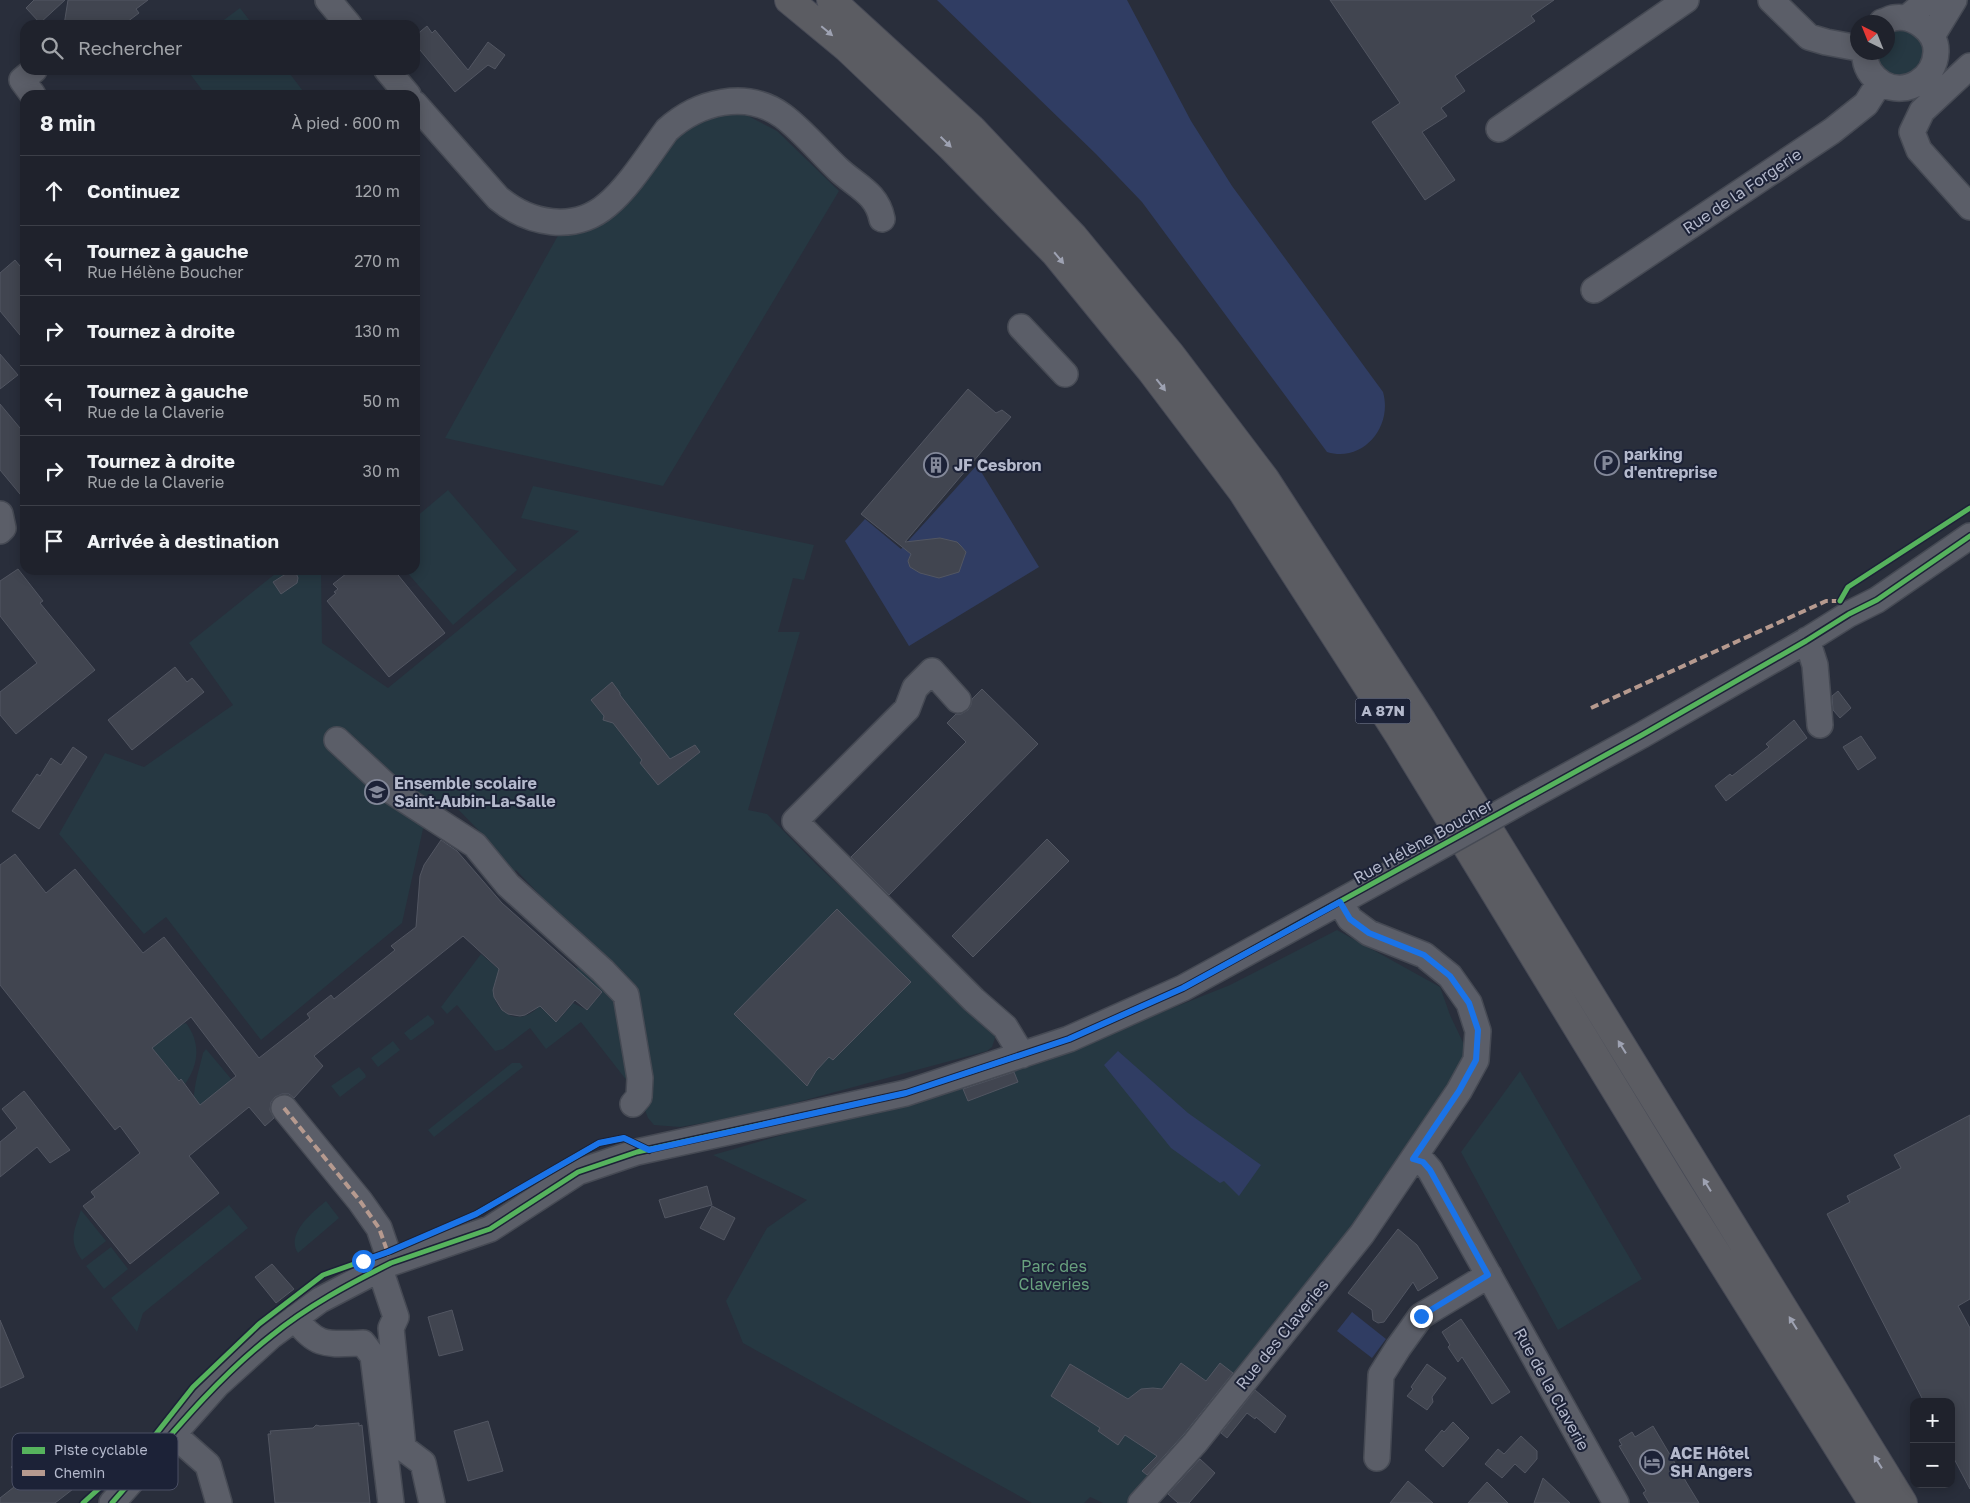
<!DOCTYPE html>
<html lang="fr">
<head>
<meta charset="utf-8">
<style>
	body { margin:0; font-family:"Golos Text",sans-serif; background:#272a34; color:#f1f3f6 }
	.controls { position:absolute; right:15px; bottom:15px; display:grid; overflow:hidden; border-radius:10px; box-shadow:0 2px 12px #0003 }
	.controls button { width:45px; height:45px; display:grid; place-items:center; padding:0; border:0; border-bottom:1px solid #3c3f48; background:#1f222c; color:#f1f3f6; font:25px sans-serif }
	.compass { position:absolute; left:1850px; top:15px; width:45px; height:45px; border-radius:50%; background:#1f222c; box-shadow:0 2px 12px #0003; rotate:317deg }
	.stop { position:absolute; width:15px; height:15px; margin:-11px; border:4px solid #1a73e8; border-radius:50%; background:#fff }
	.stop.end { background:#1a73e8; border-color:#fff; box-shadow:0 1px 5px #0008 }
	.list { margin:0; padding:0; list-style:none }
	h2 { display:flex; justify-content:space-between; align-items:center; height:65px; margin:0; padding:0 20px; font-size:21px }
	h2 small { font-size:16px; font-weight:400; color:#a1a4a9 }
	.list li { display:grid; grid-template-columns:32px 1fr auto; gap:15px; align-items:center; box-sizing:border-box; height:70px; padding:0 20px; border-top:1px solid #3c3f48 }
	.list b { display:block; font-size:19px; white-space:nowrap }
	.list p { margin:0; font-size:16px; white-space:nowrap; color:#a1a4a9 }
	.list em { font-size:16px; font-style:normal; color:#a1a4a9 }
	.icon { flex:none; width:28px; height:28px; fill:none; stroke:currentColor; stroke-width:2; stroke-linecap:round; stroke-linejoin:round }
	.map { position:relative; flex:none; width:1970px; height:1503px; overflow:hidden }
	.search { position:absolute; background:#1f222c; box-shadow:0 2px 12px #0003; left:20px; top:20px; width:400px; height:55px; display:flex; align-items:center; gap:12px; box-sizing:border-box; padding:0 18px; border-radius:15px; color:#a1a4a9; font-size:19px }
	.panel { position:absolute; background:#1f222c; box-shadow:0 2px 12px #0003; left:20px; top:90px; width:400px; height:485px; border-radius:15px }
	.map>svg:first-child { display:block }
</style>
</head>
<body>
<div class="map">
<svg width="1970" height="1503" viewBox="0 0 1970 1503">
	<rect width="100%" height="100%" fill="#292e3b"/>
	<path fill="#263842" d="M240,8L253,25H217Z
		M1894,27C1900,29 1908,29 1913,32C1935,44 1919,80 1893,74C1889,73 1883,71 1880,67C1878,63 1876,57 1875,53L1888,52V30Z
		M187,70H287L306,95H206Z
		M735,109L777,131L839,191L663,486L445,438L560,232L675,132Z
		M533,486L814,545L804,580L793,578L778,632H800L748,810L767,814L816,864L986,1023L996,1035L992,1047L987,1051L754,1114L680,1127L654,1125L648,1118L642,1102L632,992L516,870L509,876L483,843L486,838L452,803L423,829L402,923L261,1040L166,917L144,934L59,834L105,753L144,767L233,705L189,643L280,570H321L322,643L388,688L579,531L521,518Z
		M448,490L517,570L453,625L405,570H415V518Z
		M1337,930L1440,987L1450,1015L1468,1053L1327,1264L1133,1503H1103L1090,1497L1084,1503H1032L743,1343L726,1301L767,1228L807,1200L713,1155L1045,1059L1230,985Z
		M481,954L502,972C477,1002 516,1034 539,1006L557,1022L573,1003L587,1010L602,993L576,969L582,963L614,990L631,1086L581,1022L546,1049L530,1028L503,1049L495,1051L457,1005L447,1014L441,1007Z
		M428,1015L434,1021V1024L412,1040H410L404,1033Z
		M186,1023C201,1043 199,1064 185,1084L181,1079L178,1080L152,1048L181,1025Z
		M393,1041L400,1050L378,1067L371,1058Z
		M206,1049L232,1080L195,1109C191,1092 199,1071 203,1053Z
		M512,1063H520L523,1067L434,1137L428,1130Z
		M359,1067L365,1074L366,1077L340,1097L331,1086Z
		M1520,1071L1642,1279L1558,1330L1461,1152Z
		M326,1201L339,1218L298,1253C285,1234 313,1212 326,1201Z
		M229,1205L248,1228L143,1313L137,1332L111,1298Z
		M81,1210L106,1241L82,1260C68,1241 74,1231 81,1210Z
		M111,1247L128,1269L104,1289L86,1266Z"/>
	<path fill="#303d63" d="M937,0H1127L1191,121L1232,186L1383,392C1393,427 1363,463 1327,452L1142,202L1096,154Z
		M977,465L1039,567L909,646L845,541L865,519L901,549Z
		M1118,1051L1188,1113L1261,1165L1239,1196L1224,1181L1220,1183L1171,1148L1104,1065Z
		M1352,1312L1386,1339L1372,1358L1337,1331Z"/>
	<path fill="#414550" stroke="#525662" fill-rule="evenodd" d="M34,0H65L40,23L26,8Z
		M68,0H148L136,9L139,13L123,25H64Z
		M1330,0H1554L1531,16L1535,21L1455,76L1465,91L1441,108L1447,116L1422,132L1455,180L1425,200L1372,122L1400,103Z
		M427,26L432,33L435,30L468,70L488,42L505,55L495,69L488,65L455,92L415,44V36Z
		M15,260L25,272V341L0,311V273Z
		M0,354L18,375L0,389Z
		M968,389L996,413L1002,410L1011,417L905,542L940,538L957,542L961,546L966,552L959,572L939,578L920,573L910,567L908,561L911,554L861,514Z
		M0,404L25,434V500L0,470Z
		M18,569L43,601L40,603L95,670L16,734L0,715V692L37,663L0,616V581Z
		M292,570H295L298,578L297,583L281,594L273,582Z
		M351,570H394L445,633L389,677L327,601L336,593L334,592L338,589L333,584Z
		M175,667L187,682L192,678L204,692L132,750L108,720Z
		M612,682L620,693V695L670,759L695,745L700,752L658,785L640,763L642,760L613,723L603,720L604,716L591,700Z
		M982,689L1038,744L889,895L851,857L966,742L947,723L956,714H961L968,710L971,705L972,699Z
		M1838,691L1851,708L1840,718L1833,710L1832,696Z
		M1794,720L1807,738L1726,801L1715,786L1730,774L1732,776L1769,747L1766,744Z
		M1861,736L1876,758L1858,770L1843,747Z
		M73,747L87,757L39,829L12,811L37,774L40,776L51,758L61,765Z
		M1047,839L1069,861L973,957L952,936Z
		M441,840L457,851L502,903L602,992L587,1010L575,1000L556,1022L540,1006L525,1015L520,1016L508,1014L502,1010L494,997L493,990L499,969L463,936L314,1056L323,1066L294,1098L289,1094H282L275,1097L271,1102L270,1110L274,1118L265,1126L249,1107L189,1156L219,1193L130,1264L83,1206L95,1197L91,1192L140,1153L120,1126L115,1130L0,985V865L15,854L46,893L75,869L143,953L164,937L259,1058L310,1018L307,1014L331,995L334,999L395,950L391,946L416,927L420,876L424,865ZM191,1017L236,1076L200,1105L181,1079L179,1081L152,1048Z
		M837,909L911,982L833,1060L829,1057L816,1071L807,1086L734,1014Z
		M1014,1072L1018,1082L968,1101L963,1089Z
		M24,1091L70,1150L50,1163L37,1147L0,1177V1142L17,1128L2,1109Z
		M1970,1115V1299L1958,1306L1970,1328V1489L1951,1453V1402H1924L1827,1214L1850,1202L1847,1196L1901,1168L1894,1155Z
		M707,1186L712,1205L665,1218L659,1200Z
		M712,1206L735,1218L724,1240L700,1228Z
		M1398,1229L1417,1245L1438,1278L1418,1291L1413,1282L1384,1322L1378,1323L1373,1320L1372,1310L1348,1293Z
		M272,1264L294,1289L276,1303L255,1277Z
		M452,1310L463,1350L439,1356L428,1317Z
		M1461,1319L1510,1392L1492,1404L1462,1357L1458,1362L1448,1347L1450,1345L1442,1332Z
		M0,1320L24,1377L0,1388Z
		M1181,1363L1206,1381L1220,1363L1233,1373L1184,1434L1147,1475L1142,1471L1157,1456L1125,1435L1118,1445L1098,1431L1100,1428L1051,1396L1070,1364L1128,1399L1141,1389L1153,1388L1162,1389Z
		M1427,1364L1446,1378L1432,1397L1433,1402L1427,1410L1407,1396L1413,1389L1411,1387Z
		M1255,1390L1286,1416L1275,1433L1256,1417L1255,1419L1247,1413L1227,1438L1221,1433Z
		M488,1421L503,1471L468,1481L454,1431Z
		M1453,1422L1469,1438L1443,1467L1425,1450L1442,1430L1444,1432Z
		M359,1423V1426L362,1425L370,1503H275L268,1434H271L270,1431L313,1428L316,1425L320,1426Z
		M1653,1426L1688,1485L1699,1503H1649L1643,1493L1646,1491L1619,1446L1622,1445L1619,1440L1632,1432L1635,1437Z
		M1521,1436L1537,1451V1459L1525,1473L1515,1464L1502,1478L1485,1464L1498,1449L1504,1454Z
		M43,1442L77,1486L55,1503H0V1498L23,1480L11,1467Z
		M1200,1459L1215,1473L1189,1503H1178L1168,1494Z
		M1543,1478L1570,1503H1534Z
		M1408,1481L1433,1503H1390Z
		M1487,1482L1508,1503H1468Z"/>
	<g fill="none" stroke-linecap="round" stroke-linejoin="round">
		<defs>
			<path id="minor" d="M328,0L349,25
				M1771,0L1809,37L1826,42L1858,48
				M1907,18L1928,0
				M1932,36L1954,0
				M1865,52C1864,66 1871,77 1883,84C1907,97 1935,78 1936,52C1937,31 1913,14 1893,18C1889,19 1886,21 1882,22
				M1970,66L1922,111L1912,132L1919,150L1970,207
				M387,70L408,95
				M33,95L22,80L34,70
				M415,104L498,198C529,224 574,233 607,205C629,187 650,153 667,130C698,102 746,89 783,116C802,130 821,153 838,169C856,186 877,193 882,219
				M1499,129L1686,0
				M1594,290L1832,131L1866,104L1880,82
				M1021,327L1065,374
				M0,514L3,528L0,531
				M1807,640L1815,665L1820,725
				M958,700L932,671L915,688L907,709L795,821L974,1000L1005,1027L1022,1055
				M337,740L393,792L475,845L508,885L603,971L626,995L640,1078L639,1097L633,1104
				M1529,797L1642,735L1806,641L1849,614L1877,600L1970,536
				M284,1108L360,1201L379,1228L391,1263
				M1413,1159L1423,1162L1430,1170L1616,1503
				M380,1269L396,1317L391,1328L403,1448L423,1463L432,1503
				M295,1318C317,1348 328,1344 363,1343L373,1356L391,1503
				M173,1434L208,1465L219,1503
				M1377,1458L1381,1375L1398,1348L1421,1316L1489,1275
				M112,1503L217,1385L271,1336L320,1300L391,1263L490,1229L578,1172L637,1152L906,1093L1069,1039L1183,988L1416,860
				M1141,1503L1195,1443L1362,1234L1459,1091L1476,1060L1478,1031L1469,1003L1450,976L1424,955L1369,933L1350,919L1340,902"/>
			<path id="highway" d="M789,0L847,48L951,147L1055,253L1152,372L1242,491L1399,735L1673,1184L1873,1503
				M831,0L972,129L1073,236L1171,355L1265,479L1422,721L1903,1503"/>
		</defs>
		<use href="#minor" stroke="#464a54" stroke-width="28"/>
		<use href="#highway" stroke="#474a56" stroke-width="30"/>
		<use href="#minor" stroke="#5b5e68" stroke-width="25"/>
		<use href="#highway" stroke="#5b5c62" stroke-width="28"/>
		<defs>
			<path id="minor-bridge" d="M1416,860L1529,797"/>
		</defs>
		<use href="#minor-bridge" stroke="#464a54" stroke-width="28" stroke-linecap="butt"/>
		<use href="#minor-bridge" stroke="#5b5e68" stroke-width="25"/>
		<path stroke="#b69a8f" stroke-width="4" stroke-dasharray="8 4" stroke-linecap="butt" d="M1591,708L1826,601H1840L1842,604
			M284,1108L360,1201L379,1228L389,1256"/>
		<defs>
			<path id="cycleway" d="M1840,601L1848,587L1970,508
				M83,1503L148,1444L193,1387L259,1324L323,1275L388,1252L476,1214L599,1143L624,1138L649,1150
				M112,1503C162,1446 211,1383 271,1336C308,1306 349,1284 391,1263L490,1229L578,1172L637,1152L906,1093L1069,1039L1183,988L1642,735L1806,641L1849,614L1877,600L1970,536"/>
		</defs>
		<use href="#cycleway" stroke="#1c2237" stroke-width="8"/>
		<use href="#cycleway" stroke="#56b35d" stroke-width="5"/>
	</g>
	<defs><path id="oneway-solid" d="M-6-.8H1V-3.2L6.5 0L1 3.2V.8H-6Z" transform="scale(1.25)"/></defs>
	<g fill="#9ea2b2">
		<use href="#oneway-solid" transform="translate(827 31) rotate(40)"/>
		<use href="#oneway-solid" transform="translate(946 142) rotate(44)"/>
		<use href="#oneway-solid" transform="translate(1059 258) rotate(50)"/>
		<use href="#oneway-solid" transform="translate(1161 385) rotate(52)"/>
		<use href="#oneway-solid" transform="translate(1622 1047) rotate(-122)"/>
		<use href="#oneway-solid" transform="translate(1707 1185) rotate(-122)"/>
		<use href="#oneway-solid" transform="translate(1793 1323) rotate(-122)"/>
		<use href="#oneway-solid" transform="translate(1878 1462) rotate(-122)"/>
	</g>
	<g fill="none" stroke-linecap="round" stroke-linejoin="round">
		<path stroke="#1a73e8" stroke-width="6" d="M363,1261L388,1252L476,1214L599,1143L624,1138L649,1150L906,1093L1069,1039L1183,988L1340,902L1350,919L1369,933L1424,955L1450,976L1469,1003L1478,1030L1476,1060L1459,1091L1413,1159L1423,1162L1430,1170L1488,1275L1421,1316"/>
	</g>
	<defs>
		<symbol id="parking-ring" viewBox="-11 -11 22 22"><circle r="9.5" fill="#1c2237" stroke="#838899" stroke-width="1.5"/><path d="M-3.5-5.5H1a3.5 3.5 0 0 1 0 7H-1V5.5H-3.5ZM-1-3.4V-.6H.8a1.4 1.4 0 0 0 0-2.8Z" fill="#838899"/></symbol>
		<symbol id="building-ring" viewBox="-11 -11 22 22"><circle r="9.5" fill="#1c2237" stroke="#838899" stroke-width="1.5"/><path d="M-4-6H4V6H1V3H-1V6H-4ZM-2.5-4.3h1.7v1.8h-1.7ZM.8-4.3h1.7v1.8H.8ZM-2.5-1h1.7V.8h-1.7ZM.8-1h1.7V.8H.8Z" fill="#838899"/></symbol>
		<symbol id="school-ring" viewBox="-11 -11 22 22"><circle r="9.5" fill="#1c2237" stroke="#838899" stroke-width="1.5"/><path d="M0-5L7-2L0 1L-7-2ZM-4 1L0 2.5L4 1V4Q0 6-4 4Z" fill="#838899"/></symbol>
		<symbol id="hotel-ring" viewBox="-11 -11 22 22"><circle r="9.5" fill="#1c2237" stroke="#838899" stroke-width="1.5"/><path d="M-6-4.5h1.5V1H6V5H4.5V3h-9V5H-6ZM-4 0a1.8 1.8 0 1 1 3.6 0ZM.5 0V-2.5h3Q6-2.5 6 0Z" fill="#838899"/></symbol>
	</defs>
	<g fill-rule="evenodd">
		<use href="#parking-ring" x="1593" y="449" width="28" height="28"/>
		<use href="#building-ring" x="922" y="451" width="28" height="28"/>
		<use href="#school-ring" x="363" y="778" width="28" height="28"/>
		<use href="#hotel-ring" x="1638" y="1448" width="28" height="28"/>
	</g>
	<g text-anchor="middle" stroke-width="4" stroke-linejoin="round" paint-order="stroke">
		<rect fill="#1c2237" stroke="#868c9f" stroke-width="1" x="1355.5" y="698.5" width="55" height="25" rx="4"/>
		<g font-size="15" font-weight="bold" fill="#b4b9cc">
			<text x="1383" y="716">A 87N</text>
		</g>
		<g font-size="16" fill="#b4b9cc" stroke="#1c2237">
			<text transform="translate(1742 191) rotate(-34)" y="6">Rue de la Forgerie</text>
			<text transform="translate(1423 841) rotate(-29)" y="6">Rue Hélène Boucher</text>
			<text transform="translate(1282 1334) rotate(-51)" y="6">Rue des Claveries</text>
			<text transform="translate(1552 1389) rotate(61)" y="6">Rue de la Claverie</text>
		</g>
		<g font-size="16" font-weight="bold" fill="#b4b9cc" stroke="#1c2237" text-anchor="start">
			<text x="1624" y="460">parking<tspan x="1624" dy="18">d'entreprise</tspan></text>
			<text x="954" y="471">JF Cesbron</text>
			<text x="394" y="789">Ensemble scolaire<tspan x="394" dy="18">Saint-Aubin-La-Salle</tspan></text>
			<text x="1670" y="1459">ACE Hôtel<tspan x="1670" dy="18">SH Angers</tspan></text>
		</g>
		<g font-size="16" fill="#68a07e" stroke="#1c2237">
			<text x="1054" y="1272">Parc des<tspan x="1054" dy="18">Claveries</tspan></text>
		</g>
	</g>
	<rect x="12" y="1433" width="166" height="57" rx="8" fill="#1c2237" stroke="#4a4f64" stroke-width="1"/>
	<rect x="22" y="1447" width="23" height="7" fill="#56b35d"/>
	<rect x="22" y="1470" width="23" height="6" fill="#b69a8f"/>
	<g font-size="14" fill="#b4b9cc">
		<text x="54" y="1455">Piste cyclable</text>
		<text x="54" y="1478">Chemin</text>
	</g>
</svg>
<div class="controls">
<button>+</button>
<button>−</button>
</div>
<svg class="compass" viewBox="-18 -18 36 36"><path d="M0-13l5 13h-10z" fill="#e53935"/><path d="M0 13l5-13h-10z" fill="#a1a4a9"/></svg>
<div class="stop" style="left:363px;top:1261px"></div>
<div class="stop end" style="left:1421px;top:1316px"></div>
<div class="search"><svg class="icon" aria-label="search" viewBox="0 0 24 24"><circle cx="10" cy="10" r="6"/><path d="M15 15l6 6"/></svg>Rechercher</div>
<section class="panel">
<h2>8 min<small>À pied · 600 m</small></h2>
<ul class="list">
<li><svg class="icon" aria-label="ahead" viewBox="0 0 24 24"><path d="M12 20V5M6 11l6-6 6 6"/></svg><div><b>Continuez</b></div><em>120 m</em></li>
<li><svg class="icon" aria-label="left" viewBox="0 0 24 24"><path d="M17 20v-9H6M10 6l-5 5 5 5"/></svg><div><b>Tournez à gauche</b><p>Rue Hélène Boucher</p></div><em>270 m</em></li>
<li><svg class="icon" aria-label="right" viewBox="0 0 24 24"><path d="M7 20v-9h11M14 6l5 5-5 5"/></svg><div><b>Tournez à droite</b></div><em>130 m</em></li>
<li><svg class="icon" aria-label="left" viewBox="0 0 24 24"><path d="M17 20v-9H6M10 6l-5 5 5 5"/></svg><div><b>Tournez à gauche</b><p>Rue de la Claverie</p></div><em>50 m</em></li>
<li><svg class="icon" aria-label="right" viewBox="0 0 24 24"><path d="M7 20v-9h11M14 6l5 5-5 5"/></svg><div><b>Tournez à droite</b><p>Rue de la Claverie</p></div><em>30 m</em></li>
<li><svg class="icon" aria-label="arrive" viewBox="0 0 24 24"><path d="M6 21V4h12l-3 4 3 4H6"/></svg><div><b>Arrivée à destination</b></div></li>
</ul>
</section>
</div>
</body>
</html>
